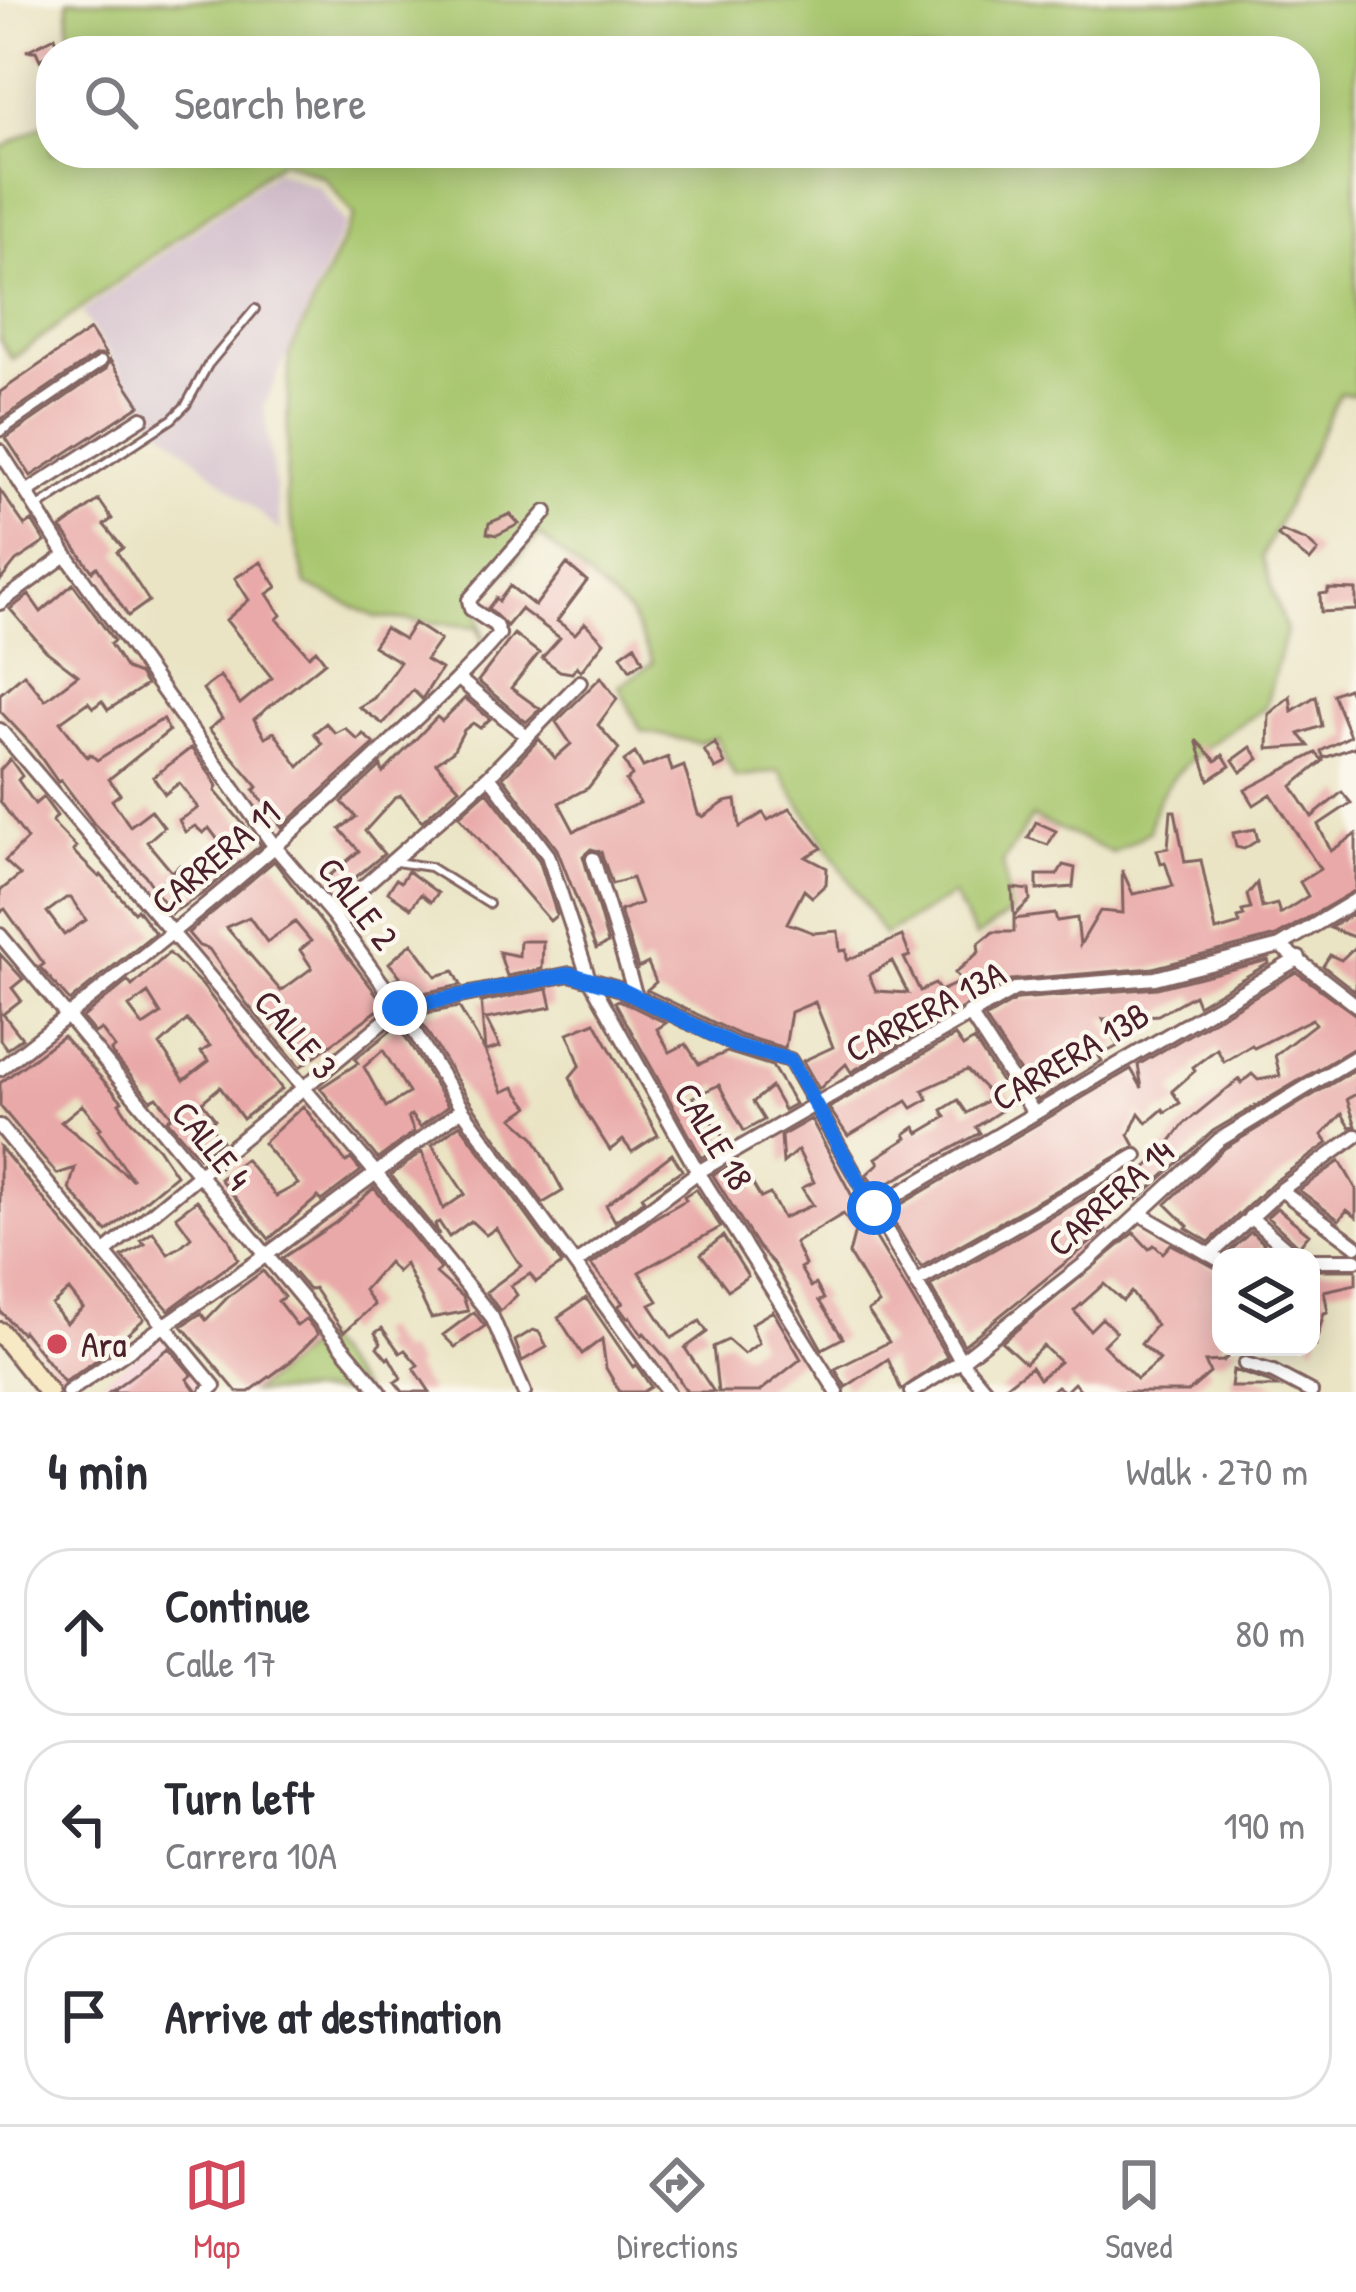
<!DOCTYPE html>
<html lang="en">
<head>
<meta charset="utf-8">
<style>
	body { margin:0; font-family:"Patrick Hand",sans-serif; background:#f7f7f7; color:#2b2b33 }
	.controls { position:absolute; right:36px; bottom:36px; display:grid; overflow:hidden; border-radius:24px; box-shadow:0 6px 30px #0003 }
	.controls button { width:108px; height:108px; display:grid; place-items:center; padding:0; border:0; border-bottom:3px solid #e1e1e2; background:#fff; color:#2b2b33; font:60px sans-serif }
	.stop { position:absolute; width:36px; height:36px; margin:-27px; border:9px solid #1a73e8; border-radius:50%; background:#fff }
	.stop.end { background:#1a73e8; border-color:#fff; box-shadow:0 3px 12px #0008 }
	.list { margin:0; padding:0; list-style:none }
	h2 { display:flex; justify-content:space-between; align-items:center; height:156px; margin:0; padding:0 48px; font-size:51px }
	h2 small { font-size:39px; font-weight:400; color:#7c7c81 }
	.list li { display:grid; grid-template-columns:78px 1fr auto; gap:36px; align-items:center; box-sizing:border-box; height:168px; margin:0 24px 24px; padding:0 24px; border:3px solid #e1e1e2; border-radius:48px }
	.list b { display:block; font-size:45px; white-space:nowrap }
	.list p { margin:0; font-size:39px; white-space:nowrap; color:#7c7c81 }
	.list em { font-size:39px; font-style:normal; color:#7c7c81 }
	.icon { flex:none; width:66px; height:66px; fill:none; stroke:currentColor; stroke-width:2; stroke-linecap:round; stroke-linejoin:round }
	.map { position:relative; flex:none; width:1356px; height:1392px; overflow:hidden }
	.search { position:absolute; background:#fff; box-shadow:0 6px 30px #0003; left:36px; right:36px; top:36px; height:132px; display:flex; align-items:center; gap:30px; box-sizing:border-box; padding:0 42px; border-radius:48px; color:#7c7c81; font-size:45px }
	.sheet { height:732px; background:#fff }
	nav { display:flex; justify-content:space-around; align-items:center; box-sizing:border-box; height:168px; border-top:3px solid #e1e1e2; background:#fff; font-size:33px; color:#7c7c81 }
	nav a { display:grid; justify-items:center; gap:6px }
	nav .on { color:#d1495b }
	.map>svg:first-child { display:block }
</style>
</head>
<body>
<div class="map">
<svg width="1356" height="1392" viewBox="0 0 1356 1392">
	<rect width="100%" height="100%" fill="#fbf7ec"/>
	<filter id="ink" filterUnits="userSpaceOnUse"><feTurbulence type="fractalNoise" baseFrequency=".00833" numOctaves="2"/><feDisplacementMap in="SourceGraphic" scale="24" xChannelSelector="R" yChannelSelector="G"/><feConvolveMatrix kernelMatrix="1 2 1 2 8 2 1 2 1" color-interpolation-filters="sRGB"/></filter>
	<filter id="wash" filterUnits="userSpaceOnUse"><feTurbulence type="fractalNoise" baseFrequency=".004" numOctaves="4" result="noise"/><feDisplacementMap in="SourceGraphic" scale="48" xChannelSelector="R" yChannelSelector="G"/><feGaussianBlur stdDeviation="2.7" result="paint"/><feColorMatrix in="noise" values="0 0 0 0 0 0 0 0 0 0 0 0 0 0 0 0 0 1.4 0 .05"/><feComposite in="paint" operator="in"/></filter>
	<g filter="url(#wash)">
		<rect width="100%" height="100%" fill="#eae4c4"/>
		<path fill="#f6cfd9" d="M163,1334L204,1382L191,1392H89Z"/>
		<path fill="#d1bdcb" d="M275,172L320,188L345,224L264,406L281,532L154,422L82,313Z"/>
		<path fill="#a9c76f" stroke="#7a734d" stroke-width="3" d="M68,0H1356V395L1340,393L1262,557L1286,631L1265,708C1220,737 1154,773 1150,831L1113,853L1032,817L1003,862L1010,913L976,937L953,895L884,935L779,771L735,777L716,737L699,743L641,731L619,686L653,663L630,614L540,535L476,602L487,655L478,627L376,617L306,585L286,499L289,355L354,216L325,178L282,161L12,359L0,340V149L51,121V153H1305V51H69Z
			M320,1338L363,1392H252Z"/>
		<g id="blocks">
			<path fill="#e9a9a8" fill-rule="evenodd" d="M55,37L60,51H51L40,60L36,51H26Z
				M90,330L106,355H96L0,420V392Z
				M110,360L140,405L31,476L6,438L106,369Z
				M0,490L25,526L32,521L45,542L16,561L0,581Z
				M99,500L112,519L104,525L123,548L117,552L149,601L128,616L97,567L92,571L61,528Z
				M510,514L519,524L497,535L487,533L489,523Z
				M1281,531L1307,541L1318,551L1310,561L1278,536Z
				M261,562L277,587L267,594L281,615L277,619L309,656L316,650L325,662L254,719L265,737L274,732L299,767L322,744L314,733L326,723L335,733L345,728L358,740L363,734L374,744L282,827L254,790L258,787L209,729L222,719L203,689L220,676L240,704L272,678L226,620L249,600L235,578Z
				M567,564L587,581L557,621L575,634L585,623L604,642L581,671L577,666L572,673L560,671L542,658L560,638L521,609L507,626L488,608L496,598L499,601L510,586L535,606Z
				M73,584L114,641L110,644L126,669L139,674L146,685L108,710L102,701L93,708L88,702L60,722L87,757L90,754L97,760L163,719L169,731L109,779L120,794L112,800L130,826L151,810L164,827L147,842L172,872L180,865L188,876L222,845L209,828L203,833L195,826L185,832L179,820L198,808L179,783L165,794L153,777L191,748L211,776L217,786L215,791L261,845L202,894L171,914L145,875L94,824L61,780L58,782L31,744L0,711V694L24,674L45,700L78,675L46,651L10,609L29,595L41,612Z
				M1328,589L1356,590V610L1321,612L1320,594L1328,593Z
				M414,623L440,640L426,660L441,669L422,699L413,690L383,724L359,707L374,698L400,662L373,646L385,628L404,639Z
				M514,634L539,653L511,688L540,709L526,722L478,681Z
				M635,645L643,661L630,670L621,655Z
				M601,677L617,699L598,725L619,749L588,788L559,803L574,831L640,803L626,781L632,776L624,761L635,753L643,767L668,757L672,771L684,766L698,814L703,817L725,802L736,800L740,827L763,813L768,820L790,808L822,848L806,857L827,868L826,884L812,897L804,890L787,923L814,933L838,931L840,951L846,950L847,960L902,936L910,956L904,958L920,991L935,984L940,991L962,981L955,973L979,952L978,944L993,932H1014V919L1055,914L1057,921L1077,918L1080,945L1100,911L1123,913L1122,870L1133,894L1173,886L1165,862L1161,863L1157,850L1168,848L1171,811H1175L1185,862L1201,860L1216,931L1240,924L1238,918L1244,916L1242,911L1251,909L1247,895L1257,883L1262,908L1277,904L1280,914L1308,896L1300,882L1320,869L1271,794L1254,805L1245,790L1316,753L1323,761L1292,786L1312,817L1342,792L1351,803L1318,825L1331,851L1356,834V890L1276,936L1153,968L1011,980L851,1072L846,1064L819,1089L803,1061L833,1047L815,1002L791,1012L785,1048L740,1035L647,990L656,982L648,963L638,968L620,911L641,903L632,878L612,884L601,852L591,849L583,856L608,943L596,949L557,849L503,777L539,739L555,758L571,744L556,722ZM892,961L908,993L876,991L869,975Z
				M1348,688L1356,703V749L1354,747L1324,758L1321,751L1350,736L1333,694Z
				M1290,696L1292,711L1316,696L1322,726L1299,734L1309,746L1268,749L1269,714Z
				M465,698L490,719L480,728L473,723L464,730L453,751L436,763L459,788L422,821L401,796L395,798L365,831L384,854L339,891L328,877L359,851L340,829L356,817L342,802L381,766L383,773L437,717L442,721Z
				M1196,740L1216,761L1223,755L1230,766L1209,780Z
				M715,743L725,764L715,769L704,750Z
				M1251,747L1259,759L1241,772L1233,760Z
				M10,759L22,776L18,780L35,804L43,797L57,816L52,822L76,847L73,851L99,877L101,875L134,912L137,909L155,933L70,1001L40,967L44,964L5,909L0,912V891L20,875L5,861L27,839L0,801V770ZM66,898H71L86,920L64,935L47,912Z
				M487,791L539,860L557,915L550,921L459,816Z
				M1036,822L1056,831L1048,845L1028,838Z
				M1255,829L1258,840L1244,849L1236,847L1233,833Z
				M274,861L385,1005L300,1067L247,1004L209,949L199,946L188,933ZM249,917L267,942L295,922L311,941L300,950L312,968L281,991L226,927Z
				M1063,865L1075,868L1073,887L1037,890V875H1057Z
				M408,871L438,893L431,902L421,894L411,908L388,892L396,879L401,882Z
				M1012,888L1029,890L1030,900L1014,916Z
				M1356,912V938L1330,928Z
				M520,941H543L542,969L507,976L499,952L519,956Z
				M412,943L436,976L454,971L461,985L413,995L406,985L400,990L393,981L400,976L389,963Z
				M1356,946V992L1323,966L1330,955L1341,960Z
				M169,953L202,985L282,1089L243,1119L220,1087L202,1102L215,1119L209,1124L222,1141L199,1157L167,1120L172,1116L157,1097L151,1100L113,1055L111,1051L115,1048L101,1029L95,1033L82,1018L128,981L132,986ZM148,993L161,1014L143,1026L129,1007ZM187,1020L210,1046L201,1052L209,1061L184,1080L160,1045Z
				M0,954L23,979L12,988L21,1000L3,1014L22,1038L7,1049L0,1040Z
				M1268,960L1269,963L1198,1005L1194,995L1158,1015L1103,1019L1118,1046L1099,1056L1102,1061L1038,1100L985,1018L1018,999L1157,988Z
				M1296,972L1356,1015V1047L1213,1131L1137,1200L1134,1197L1126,1203L1119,1192L1090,1209L1106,1230L964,1345L930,1286L1112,1182L1117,1189L1132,1180L1161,1154L1184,1124L1239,1079L1241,1083L1252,1074L1258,1080L1280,1076L1275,1055L1315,1024L1312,1019L1254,1048L1252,1045L1224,1062L1217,1049L1193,1067L1195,1071L1172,1091L1180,1103L1165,1112L1163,1109L1147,1123L1139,1113L1129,1135L1135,1146L921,1267L888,1212L1131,1069L1142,1088L1138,1065Z
				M548,989L552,1007L486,1019L500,1047L485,1051L503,1092L514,1087L529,1107L513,1118L534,1137L563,1191L543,1203L471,1103L417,1015L459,1007L485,1051L481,1002Z
				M619,1000L666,1023L657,1029L670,1052L686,1044L699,1064L727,1052L772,1066L795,1104L784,1110L771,1087L753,1102L764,1120L744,1131L719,1085L693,1097L727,1142L702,1158L615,1002Z
				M595,1022L658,1135L632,1152L623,1140L610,1150L580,1103L570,1077L580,1065L568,1033Z
				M398,1025L448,1106L420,1127L411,1115L408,1117L414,1132L378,1159L320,1088L358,1063L355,1059ZM383,1050L409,1093L386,1107L364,1067Z
				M63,1036L122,1101L119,1103L131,1121L158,1148L176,1175L107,1232L69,1189L75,1168L57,1174L0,1106V1083ZM82,1105L101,1128L98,1130L133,1180L61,1122Z
				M955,1036L963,1047L974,1040L1014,1102L976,1127L980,1133L876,1190L867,1174L879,1163L876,1158L907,1138L905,1134L915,1127L919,1133L946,1117L942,1110L958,1100L967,1113L993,1097L967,1070L923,1090L928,1099L912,1108L907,1101L848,1136L829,1108Z
				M1356,1069V1094L1347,1099L1356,1126L1350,1127L1342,1114L1322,1135L1328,1143L1274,1182L1209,1242L1186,1228L1188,1226L1166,1204L1225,1148Z
				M303,1106L346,1162L351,1159L361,1171L321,1201L318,1197L269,1239L220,1179L245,1159L276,1196L298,1184L263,1143Z
				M811,1119L860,1211L947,1357L901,1390L888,1359L846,1387L835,1369L889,1342L868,1311L879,1304L849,1254L855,1231L843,1214L795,1243L805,1265L800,1268L811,1287L816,1284L824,1299L819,1301L843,1338L822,1349L774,1264L758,1247L713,1175L732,1165L743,1188L752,1183L761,1198L770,1194L783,1218L813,1205L802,1188L814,1182L798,1150L783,1163L781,1136Z
				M460,1124L562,1264L536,1282L530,1274L511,1286L517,1295L500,1311L486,1292L521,1266L496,1228L486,1235L471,1221L449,1237L439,1222L435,1224L439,1235L391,1175L422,1152L443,1209L465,1194L432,1145Z
				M0,1147L144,1319L104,1355L64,1382L23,1331L21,1333L0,1311ZM69,1290L83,1308L66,1323L52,1305Z
				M672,1154L682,1170L642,1196L644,1200L615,1221L606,1205Z
				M1340,1161L1356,1189V1217L1347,1210L1339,1220L1299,1190Z
				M374,1188L440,1269L436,1273L463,1297L468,1311L431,1318L405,1264L397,1272L388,1262L364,1290L374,1305L344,1332L314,1288L309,1290L282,1258L335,1223Z
				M696,1189L721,1227L639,1272L658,1301L650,1305L672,1338L700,1321L707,1332L685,1348L714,1392H687L668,1361L644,1333L642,1335L630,1317L627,1318L618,1306L623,1303L591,1265L654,1218L686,1200L684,1196Z
				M197,1200L229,1239L238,1259L169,1310L122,1257L145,1244L141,1240L153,1232L168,1254L181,1246L191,1237L176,1216Z
				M1277,1208L1309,1234L1299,1246L1267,1217Z
				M1251,1232L1264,1243L1258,1253L1255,1251L1243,1257H1231L1228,1253Z
				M1134,1233L1149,1249L1154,1245L1163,1253L1171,1244L1221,1271V1347H1239L1223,1361L1205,1362L1210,1373L1188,1392H1083L1074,1383L1065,1392L1057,1386L1050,1392H998L1031,1367L1039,1379L1060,1362L1043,1346L1025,1363L1002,1342ZM1104,1284L1123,1301L1131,1292L1156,1325L1141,1344L1160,1360L1137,1379L1103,1345L1116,1332L1102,1318L1090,1330L1074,1311Z
				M723,1236L748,1276L728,1290L701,1254Z
				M1311,1270H1356V1284L1324,1291L1328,1312L1324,1313L1315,1345H1311Z
				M263,1271L284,1297L278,1301L297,1326L306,1319L318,1334L291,1361L249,1392H237L182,1326L201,1313L206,1320L228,1297Z
				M586,1298L633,1367L636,1365L651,1387L643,1392H620L606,1368L602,1339L582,1354L558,1317Z
				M773,1311L801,1359L759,1392H718L713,1347L728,1340L744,1354L759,1343L751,1324Z
				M474,1312L485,1326L455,1347L443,1335Z
				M382,1328L400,1353L405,1350L418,1365L414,1368L430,1392H403L395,1382L401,1378L389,1357L387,1359L377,1347L381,1343L375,1333Z
				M533,1330L539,1332L547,1347L522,1361L515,1341Z
				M169,1348L192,1375L187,1379L197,1392H110Z
				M1233,1370L1269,1382L1278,1387H1231Z"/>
		</g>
	</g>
	<g filter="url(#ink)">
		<use href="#blocks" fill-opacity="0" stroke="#826461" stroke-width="3"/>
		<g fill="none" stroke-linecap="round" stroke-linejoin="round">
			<defs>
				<path id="service" d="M38,507L172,419L186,405L208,365L255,309
					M396,862L430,867L489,904"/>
				<path id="pedestrian" d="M0,431L101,362"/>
				<path id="minor" d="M0,451L66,555L275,847L332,914L400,1008L462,1109L668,1392
					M28,491L142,418
					M0,603L66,555
					M460,680L519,730
					M0,730L375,1172L492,1317L524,1392
					M489,776L548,855L588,976L698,1172L837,1392
					M593,859L636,997
					M332,914L489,776L580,682
					M0,935L380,1392
					M1280,946L1356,1005
					M969,1013L1034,1113
					M0,1069C133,965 266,860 388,745C427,708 464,675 499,634L495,625L471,609L469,600L546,512
					M0,1126L214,1386L207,1392
					M1281,1190L1356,1246
					M874,1208L1299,958
					M1140,1214L1221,1261
					M1250,1217L1296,1257
					M104,1253L400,1008L570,974L618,988L736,1045L790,1060L961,1361L987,1392
					M1210,1255L1281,1190L1356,1136
					M1311,1260H1356
					M575,1264L698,1172L1015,989L1155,978L1280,946L1356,900
					M916,1282L1136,1156
					M1245,1364L1273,1372L1311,1392
					M68,1392L265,1256L462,1109
					M911,1392L961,1361L1087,1262L1219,1140L1356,1057"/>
				<path id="secondary" d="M0,1332L48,1392"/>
			</defs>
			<use href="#service" stroke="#826461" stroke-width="12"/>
			<use href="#pedestrian" stroke="#826461" stroke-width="15"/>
			<use href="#minor" stroke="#826461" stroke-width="18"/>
			<use href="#secondary" stroke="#826461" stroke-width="24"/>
			<use href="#service" stroke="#fff" stroke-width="6"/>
			<use href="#pedestrian" stroke="#fff" stroke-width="9"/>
			<use href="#minor" stroke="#fff" stroke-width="12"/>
			<use href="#secondary" stroke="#f7e9c3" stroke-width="18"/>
		</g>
	</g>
	<g fill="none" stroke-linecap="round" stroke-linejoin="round" filter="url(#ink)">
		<path stroke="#1a73e8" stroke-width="15" d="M400,1008L570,974L618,988L736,1046L790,1060L874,1208"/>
	</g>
	<circle fill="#d1495b" stroke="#fbf7ec" stroke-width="4.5" cx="57" cy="1344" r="12"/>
	<g text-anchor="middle" stroke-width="9" stroke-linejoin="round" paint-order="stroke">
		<g font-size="36" fill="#4a1f2b" stroke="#fbf7ec">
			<text transform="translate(215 857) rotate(-40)" y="13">CARRERA 11</text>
			<text transform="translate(358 903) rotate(52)" y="13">CALLE 2</text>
			<text transform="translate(925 1011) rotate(-28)" y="13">CARRERA 13A</text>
			<text transform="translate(296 1034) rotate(49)" y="13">CALLE 3</text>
			<text transform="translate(1070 1056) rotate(-31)" y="13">CARRERA 13B</text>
			<text transform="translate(714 1136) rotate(59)" y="13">CALLE 18</text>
			<text transform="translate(212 1145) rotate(51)" y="13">CALLE 4</text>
			<text transform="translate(1110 1197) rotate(-42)" y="13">CARRERA 14</text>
		</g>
		<g font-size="36" fill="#4a1f2b" stroke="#fbf7ec" text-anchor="start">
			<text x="81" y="1357">Ara</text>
		</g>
	</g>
</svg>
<div class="controls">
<button><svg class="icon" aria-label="layers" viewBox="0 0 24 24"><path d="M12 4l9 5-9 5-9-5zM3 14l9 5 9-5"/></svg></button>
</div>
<div class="stop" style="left:874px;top:1208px"></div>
<div class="stop end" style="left:400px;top:1008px"></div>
<div class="search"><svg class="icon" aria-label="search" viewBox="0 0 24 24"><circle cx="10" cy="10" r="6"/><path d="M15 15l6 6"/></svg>Search here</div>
</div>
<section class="sheet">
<h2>4 min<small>Walk · 270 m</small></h2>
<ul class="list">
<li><svg class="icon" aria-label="ahead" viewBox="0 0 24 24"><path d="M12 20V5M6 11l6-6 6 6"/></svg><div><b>Continue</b><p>Calle 17</p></div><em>80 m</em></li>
<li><svg class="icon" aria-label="left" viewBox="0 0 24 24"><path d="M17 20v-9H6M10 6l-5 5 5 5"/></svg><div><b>Turn left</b><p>Carrera 10A</p></div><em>190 m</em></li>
<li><svg class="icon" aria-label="arrive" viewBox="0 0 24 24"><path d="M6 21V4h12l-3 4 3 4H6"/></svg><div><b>Arrive at destination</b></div></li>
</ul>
</section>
<nav>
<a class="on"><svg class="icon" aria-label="map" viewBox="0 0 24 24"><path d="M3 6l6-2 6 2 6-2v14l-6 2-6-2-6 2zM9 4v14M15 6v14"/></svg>Map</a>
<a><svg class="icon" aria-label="directions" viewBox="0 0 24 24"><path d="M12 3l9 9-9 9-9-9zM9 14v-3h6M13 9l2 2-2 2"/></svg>Directions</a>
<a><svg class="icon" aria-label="saved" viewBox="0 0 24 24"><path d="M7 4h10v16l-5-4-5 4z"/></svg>Saved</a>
</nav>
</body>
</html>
